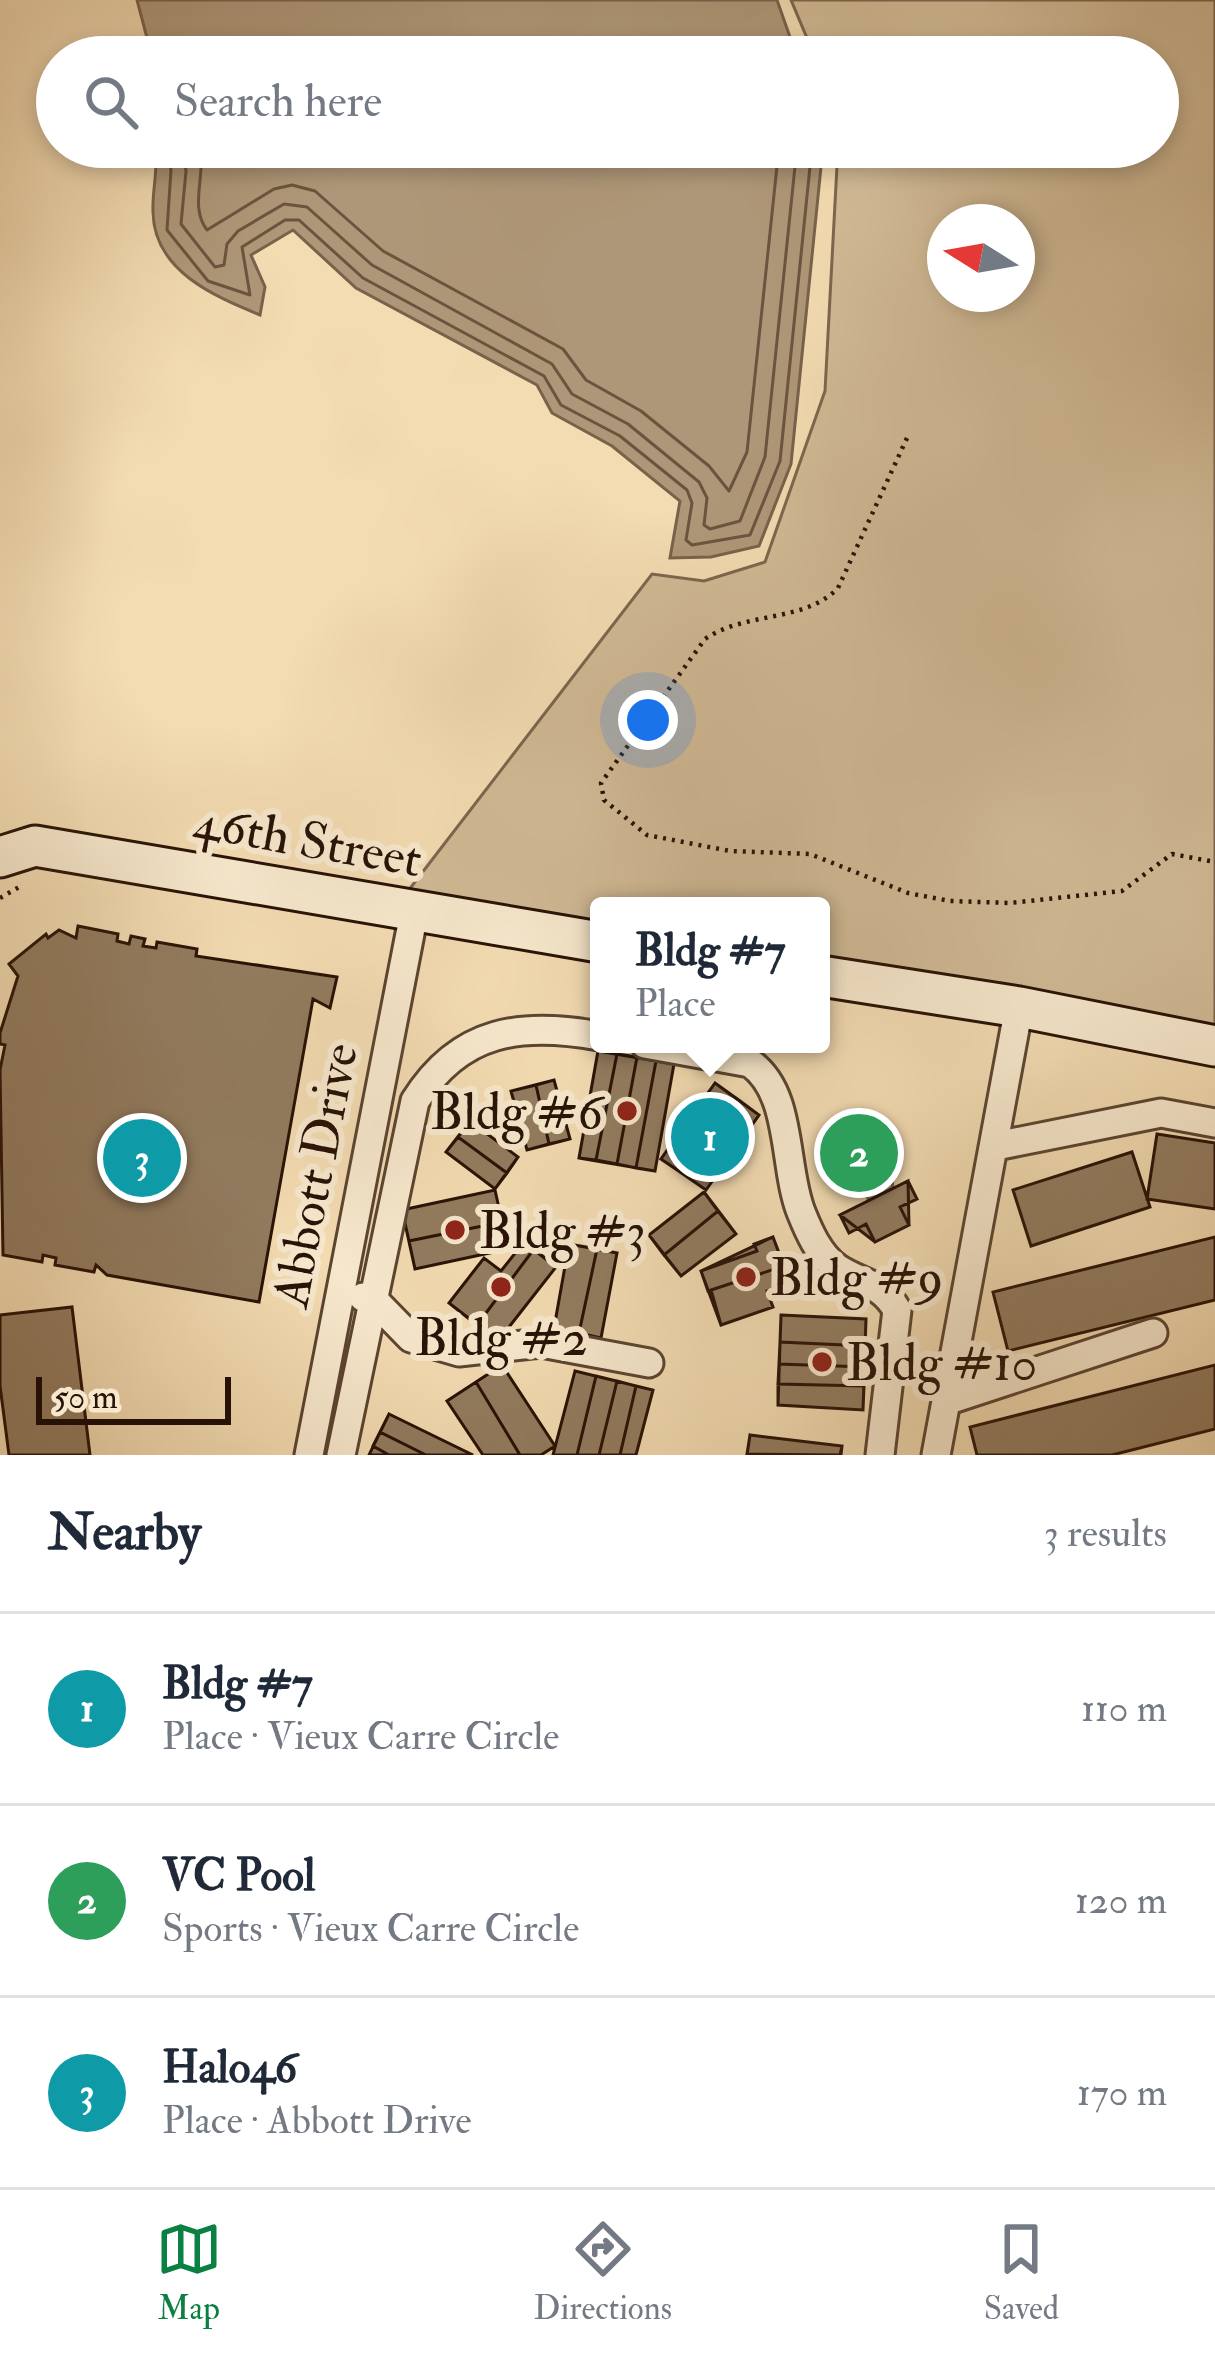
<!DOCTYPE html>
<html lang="en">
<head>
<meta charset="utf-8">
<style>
	body { margin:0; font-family:"IM FELL Double Pica",serif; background:#f2f2f3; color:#1f2937 }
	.compass { position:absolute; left:927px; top:204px; width:108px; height:108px; border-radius:50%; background:#fff; box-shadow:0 6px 18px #0003; rotate:281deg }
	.scale { position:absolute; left:36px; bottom:30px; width:195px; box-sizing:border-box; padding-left:12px; border:6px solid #281206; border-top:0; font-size:33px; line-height:42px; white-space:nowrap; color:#281206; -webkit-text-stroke:9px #f7e8cd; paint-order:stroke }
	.you { position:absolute; left:648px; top:720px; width:42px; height:42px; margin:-30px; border:9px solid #fff; border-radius:50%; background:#1a73e8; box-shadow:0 0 0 18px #1a73e833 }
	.badge { display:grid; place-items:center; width:78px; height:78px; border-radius:50%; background:#0b8043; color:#fff; font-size:39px; font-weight:700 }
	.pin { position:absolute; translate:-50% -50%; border:6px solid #fff; box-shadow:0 3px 12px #0006 }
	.popup { position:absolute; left:590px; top:897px; width:240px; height:156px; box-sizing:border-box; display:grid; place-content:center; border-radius:12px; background:#fff; filter:drop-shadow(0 3px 9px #0005); font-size:39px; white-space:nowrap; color:#747a83 }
	.popup b { font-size:45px; color:#1f2937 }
	.popup::after { content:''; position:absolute; left:50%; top:100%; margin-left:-24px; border:24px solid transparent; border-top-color:#fff }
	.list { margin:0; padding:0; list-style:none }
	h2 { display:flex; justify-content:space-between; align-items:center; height:156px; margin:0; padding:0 48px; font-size:51px }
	h2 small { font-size:39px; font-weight:400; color:#747a83 }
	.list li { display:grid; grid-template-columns:78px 1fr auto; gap:36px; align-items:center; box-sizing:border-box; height:192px; padding:0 48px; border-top:3px solid #e0e1e3 }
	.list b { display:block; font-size:45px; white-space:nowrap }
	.list p { margin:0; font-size:39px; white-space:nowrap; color:#747a83 }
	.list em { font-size:39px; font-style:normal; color:#747a83 }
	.icon { flex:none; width:66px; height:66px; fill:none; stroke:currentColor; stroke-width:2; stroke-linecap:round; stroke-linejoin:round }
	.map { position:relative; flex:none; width:1215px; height:1455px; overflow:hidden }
	.search { position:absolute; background:#fff; box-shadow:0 6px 18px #0003; left:36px; right:36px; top:36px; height:132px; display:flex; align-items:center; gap:30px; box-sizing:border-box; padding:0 42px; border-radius:66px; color:#747a83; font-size:45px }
	.sheet { height:732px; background:#fff }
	nav { display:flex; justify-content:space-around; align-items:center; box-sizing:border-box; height:168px; border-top:3px solid #e0e1e3; background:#fff; font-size:33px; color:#747a83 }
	nav a { display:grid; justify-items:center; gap:6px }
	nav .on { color:#0b8043 }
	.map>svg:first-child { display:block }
</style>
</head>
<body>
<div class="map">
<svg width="1215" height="1455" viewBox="0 0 1215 1455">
	<rect width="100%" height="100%" fill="#f3dbb2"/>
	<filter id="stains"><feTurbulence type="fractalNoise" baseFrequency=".00167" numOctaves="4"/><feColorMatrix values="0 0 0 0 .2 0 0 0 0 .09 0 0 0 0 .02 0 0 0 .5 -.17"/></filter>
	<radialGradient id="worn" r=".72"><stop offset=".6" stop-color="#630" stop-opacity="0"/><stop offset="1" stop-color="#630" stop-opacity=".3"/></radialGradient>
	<path fill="#d0b995" stroke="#7c664e" stroke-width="3" fill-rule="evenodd" d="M791,0H1215V1031L821,963V906H599V924L408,891L652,574L704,581L765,562L825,391L838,147H1158V57H815ZM945,222H1017V294H945Z"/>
	<path fill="#ae9778" stroke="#78624a" stroke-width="3" d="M137,0H777L797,57H152Z
		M154,147H823L791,464L759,546L711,557L670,558L680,501L612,446L552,413L537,385L356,288L293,230L251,255L265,287L260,315C214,296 154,271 153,212C152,188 159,171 154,147Z
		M859,1114L884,1126L893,1188L869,1200L855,1179L836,1173L831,1143L842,1122Z"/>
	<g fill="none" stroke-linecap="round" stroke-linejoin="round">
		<path stroke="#6b543f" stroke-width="3" d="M166,147L171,170L167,230L208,281L250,295L242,247L285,220H299L363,278L544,376L561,405L620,436L687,490L692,503L686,540L692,545L750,535L780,461L812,147
			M182,147L186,171L181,224L215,267L224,265L227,244L238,231L284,204L307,207L372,265L552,364L572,394L628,424L699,482L707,498L704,525L710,529L740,521L765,457L797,147
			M200,147C206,175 189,207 207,230L274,189L292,185L315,191L383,251L563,349L586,380L641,411L709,466L729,491L747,452L779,147
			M861,1126L873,1134L876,1169L871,1175L843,1156L851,1130Z"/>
	</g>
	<path fill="#927b5f" stroke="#281206" stroke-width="3" d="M78,926L118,934L117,941L129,944L131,936L145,939L143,946L156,948L157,942L197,949L196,956L337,977L330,1008L313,999L259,1302L107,1275L96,1265L94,1272L55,1265L56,1258L43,1255L42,1262L3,1255L0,1070L5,1045L0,1044V1033L18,976L9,964L46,934L48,938L59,930L76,938Z
		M598,1051L617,1054L596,1160L579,1158Z
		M598,1051L674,1064L655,1171L579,1158Z
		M617,1054L637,1057L617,1164L596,1160Z
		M637,1057L656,1061L636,1168L617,1164Z
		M656,1061L674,1064L655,1171L636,1168Z
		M554,1080L570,1139L549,1144L536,1085Z
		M554,1080L570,1139L527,1150L511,1091Z
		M715,1083L736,1098L683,1174L661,1159Z
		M715,1083L759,1115L706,1190L661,1159Z
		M536,1085L549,1144L527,1150L511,1091Z
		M736,1098L759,1115L706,1190L683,1174Z
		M470,1121L518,1157L507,1173L458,1137Z
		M470,1121L518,1157L495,1189L446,1152Z
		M1157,1134L1215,1143V1209L1147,1199Z
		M458,1137L507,1173L495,1189L446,1152Z
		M1132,1152L1150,1207L1031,1246L1013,1190Z
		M908,1181L917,1199L900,1207L909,1225L875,1242L866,1224L849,1233L840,1215Z
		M908,1181L909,1225L875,1242L840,1215Z
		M495,1190L502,1222L409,1241L402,1210Z
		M495,1190L508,1249L415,1269L402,1210Z
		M704,1192L718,1211L664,1255L649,1235Z
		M704,1192L736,1234L681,1276L649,1235Z
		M718,1211L736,1234L681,1276L664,1255Z
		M502,1222L508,1249L415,1269L409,1241Z
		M773,1237L784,1266L708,1291L701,1271L757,1251L754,1244Z
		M773,1237L790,1283L767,1291L773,1307L721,1325L701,1271Z
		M1215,1237V1300L1008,1351L993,1292Z
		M524,1242L534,1249L477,1325L449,1303L484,1258L501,1271Z
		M524,1242L556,1267L498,1341L449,1303L484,1258L501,1271Z
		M569,1244L597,1249L579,1333L554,1328Z
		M569,1244L617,1253L601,1338L554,1328Z
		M534,1249L556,1267L498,1341L477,1325Z
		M597,1249L617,1253L601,1338L579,1333Z
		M784,1266L790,1283L767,1291L773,1307L721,1325L711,1290Z
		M72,1307L90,1455H9L0,1386V1315Z
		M781,1315L866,1319L865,1346L780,1342Z
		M781,1315L866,1319L863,1410L778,1405Z
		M780,1342L865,1346L864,1367L779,1364Z
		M779,1364L864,1367V1386L778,1384Z
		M502,1365L555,1446L541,1455H520L476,1382Z
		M502,1365L555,1446L541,1455H483L447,1401Z
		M1215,1365V1429L1112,1455H977L970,1427Z
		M575,1371L596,1376L577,1455H553Z
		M575,1371L653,1390L636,1455H553Z
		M596,1376L617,1381L599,1455H577Z
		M617,1381L636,1386L620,1455H599Z
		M476,1382L520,1455H483L447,1401Z
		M778,1384L864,1386L863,1410L778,1405Z
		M636,1386L653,1390L636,1455H620Z
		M389,1414L473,1455H426L380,1432Z
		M389,1414L473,1455H369Z
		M380,1432L426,1455H389L373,1446Z
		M750,1435L842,1446L840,1455L747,1454Z
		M750,1435L842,1446L841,1455H747Z"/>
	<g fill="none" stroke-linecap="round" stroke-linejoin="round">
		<defs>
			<path id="street" d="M645,1044L750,1063C793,1093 783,1166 801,1212C809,1232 819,1255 837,1268C861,1284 881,1282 897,1310L880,1455
				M996,1146L1161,1113L1215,1123
				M363,1297L372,1298L411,1338L459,1352L541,1343L649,1363
				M946,1401L1153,1333
				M309,1455L414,913
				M341,1455L415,1101C460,1029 522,1022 599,1036
				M936,1455L1019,1007"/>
			<path id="secondary" d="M0,857L35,846L599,942
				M821,976L1019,1007L1215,1046"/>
		</defs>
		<use href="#street" stroke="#5b4431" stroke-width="33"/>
		<use href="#secondary" stroke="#281206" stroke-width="45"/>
		<path stroke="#281206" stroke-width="4.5" stroke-dasharray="3 6" stroke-linecap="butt" d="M907,438L838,588C804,623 746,611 705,639L601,783L604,800L647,835L730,851L810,854L908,893L950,901L1010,903L1122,891L1172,854L1215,862
			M0,898L21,886"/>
		<use href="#street" stroke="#f7e8cd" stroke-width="27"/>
		<use href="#secondary" stroke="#f7e8cd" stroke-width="39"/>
	</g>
	<g fill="#8f2418" stroke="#f7e8cd" stroke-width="4.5">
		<circle cx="627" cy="1111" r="12"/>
		<circle cx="455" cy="1230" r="12"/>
		<circle cx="746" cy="1277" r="12"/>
		<circle cx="501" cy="1287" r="12"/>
		<circle cx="822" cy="1362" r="12"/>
	</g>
	<g text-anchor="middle" stroke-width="12" stroke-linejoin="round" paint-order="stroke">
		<g font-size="51" fill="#281206" stroke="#f7e8cd">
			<text transform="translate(308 839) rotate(10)" y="18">46th Street</text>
			<text transform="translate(314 1175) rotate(-79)" y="18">Abbott Drive</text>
		</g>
		<g font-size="51" fill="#281206" stroke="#f7e8cd" text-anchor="start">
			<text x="603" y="1129" text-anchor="end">Bldg #6</text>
			<text x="479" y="1248">Bldg #3</text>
			<text x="770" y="1295">Bldg #9</text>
			<text x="501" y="1355" text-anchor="middle">Bldg #2</text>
			<text x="846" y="1380">Bldg #10</text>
		</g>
	</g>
	<rect width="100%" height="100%" filter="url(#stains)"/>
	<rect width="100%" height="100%" fill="url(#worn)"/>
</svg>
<svg class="compass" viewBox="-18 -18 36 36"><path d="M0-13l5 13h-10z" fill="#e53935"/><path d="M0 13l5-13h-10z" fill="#747a83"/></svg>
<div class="scale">50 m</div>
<div class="you"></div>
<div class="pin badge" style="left:710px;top:1137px;background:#0f9aa8">1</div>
<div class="popup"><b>Bldg #7</b>Place</div>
<div class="pin badge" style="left:859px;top:1153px;background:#2e9e5b">2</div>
<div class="pin badge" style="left:142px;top:1158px;background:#0f9aa8">3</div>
<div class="search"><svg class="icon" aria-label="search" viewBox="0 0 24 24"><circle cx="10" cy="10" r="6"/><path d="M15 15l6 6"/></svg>Search here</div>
</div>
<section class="sheet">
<h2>Nearby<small>3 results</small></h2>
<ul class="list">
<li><span class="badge" style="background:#0f9aa8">1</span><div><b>Bldg #7</b><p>Place · Vieux Carre Circle</p></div><em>110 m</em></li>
<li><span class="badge" style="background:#2e9e5b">2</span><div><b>VC Pool</b><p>Sports · Vieux Carre Circle</p></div><em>120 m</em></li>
<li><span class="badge" style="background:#0f9aa8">3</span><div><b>Halo46</b><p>Place · Abbott Drive</p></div><em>170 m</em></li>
</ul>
</section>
<nav>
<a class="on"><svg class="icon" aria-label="map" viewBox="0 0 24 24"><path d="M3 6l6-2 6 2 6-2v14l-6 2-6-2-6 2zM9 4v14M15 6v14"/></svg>Map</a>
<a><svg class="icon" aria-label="directions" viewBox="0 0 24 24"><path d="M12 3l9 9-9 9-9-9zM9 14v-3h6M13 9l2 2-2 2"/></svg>Directions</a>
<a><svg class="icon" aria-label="saved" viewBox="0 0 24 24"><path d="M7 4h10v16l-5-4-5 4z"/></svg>Saved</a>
</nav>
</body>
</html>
